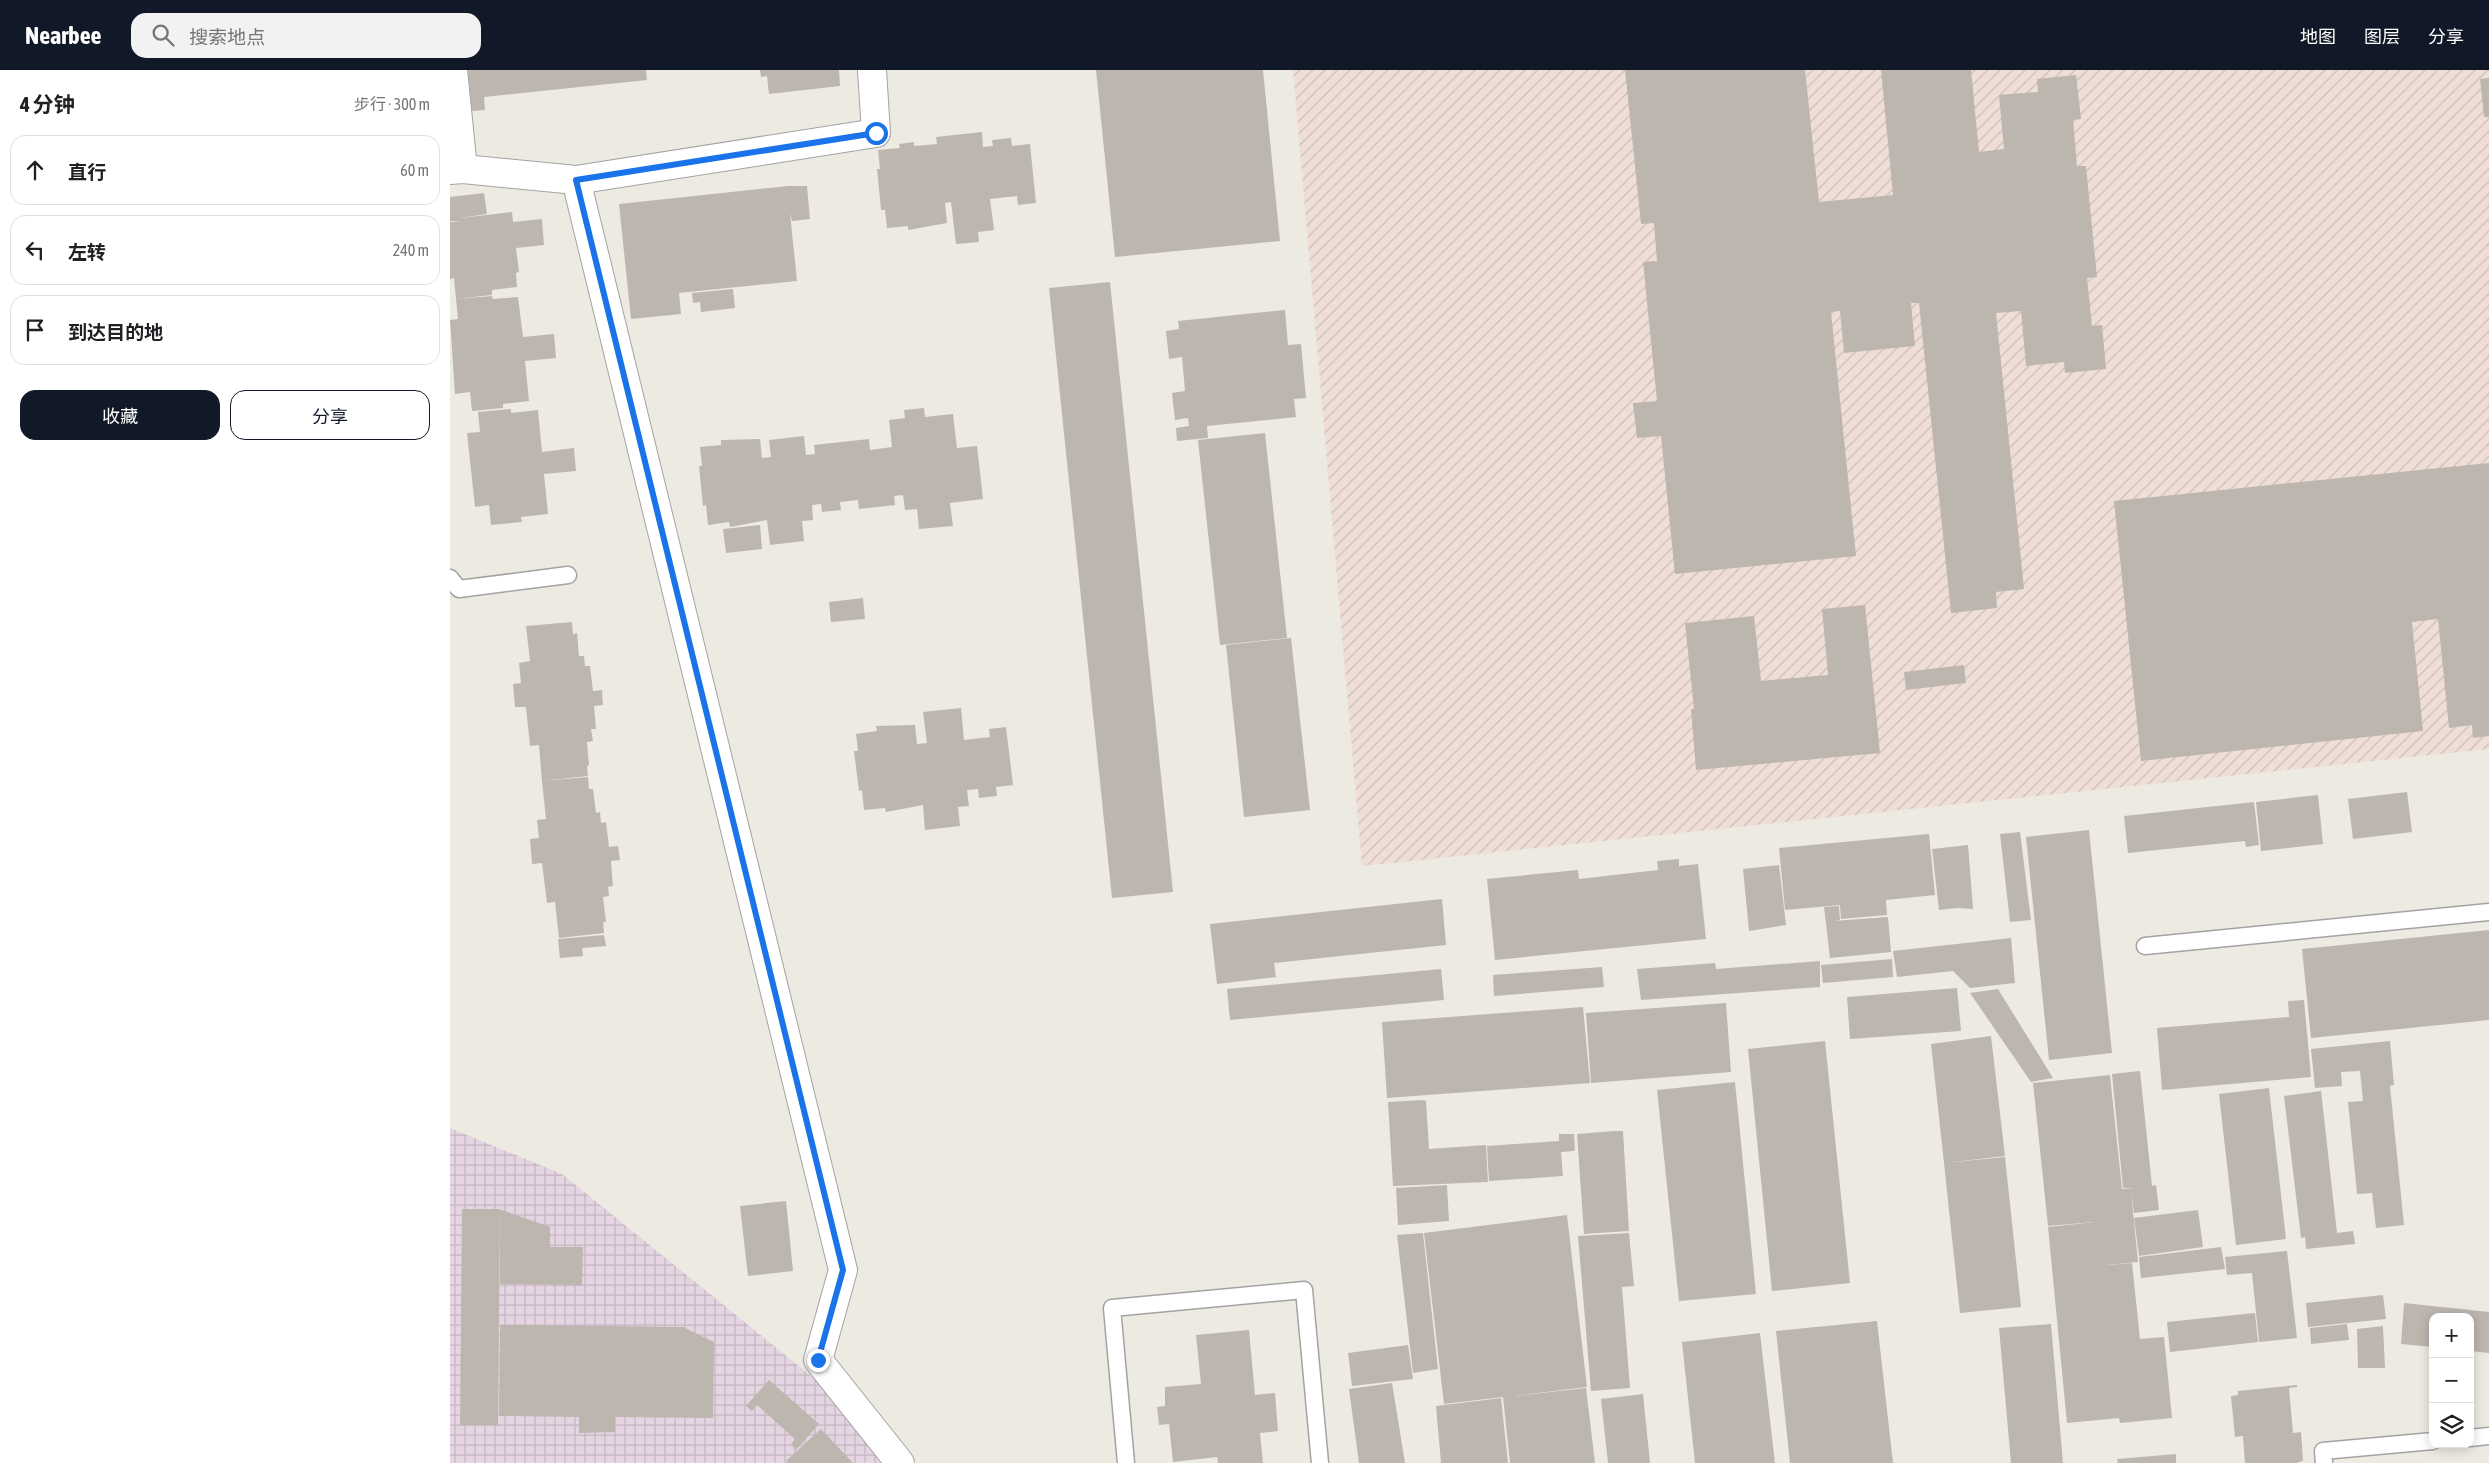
<!DOCTYPE html>
<html lang="zh">
<head>
<meta charset="utf-8">
<style>
	body { margin:0; font-family:"Asap Condensed","Noto Sans SC",sans-serif; background:#f2f2f2; color:#202124 }
	.controls { position:absolute; right:15px; bottom:15px; display:grid; overflow:hidden; border-radius:10px; box-shadow:0 2px 12px #0003 }
	.controls button { width:45px; height:45px; display:grid; place-items:center; padding:0; border:0; border-bottom:1px solid #e0e0e0; background:#fff; color:#202124; font:25px sans-serif }
	.stop { position:absolute; width:15px; height:15px; margin:-11px; border:4px solid #1a73e8; border-radius:50%; background:#fff }
	.stop.end { background:#1a73e8; border-color:#fff; box-shadow:0 1px 5px #0008 }
	.list { margin:0; padding:0; list-style:none }
	h2 { display:flex; justify-content:space-between; align-items:center; height:65px; margin:0; padding:0 20px; font-size:21px }
	h2 small { font-size:16px; font-weight:400; color:#757577 }
	.list li { display:grid; grid-template-columns:32px 1fr auto; gap:15px; align-items:center; box-sizing:border-box; height:70px; margin:0 10px 10px; padding:0 10px; border:1px solid #e0e0e0; border-radius:15px }
	.list b { display:block; font-size:19px; white-space:nowrap }
	.list em { font-size:16px; font-style:normal; color:#757577 }
	.actions { display:flex; gap:10px; padding:15px 20px }
	.actions a { flex:1; padding:11px 0; border:1px solid #111827; border-radius:15px; text-align:center; font-size:18px; color:#111827 }
	.actions .main { background:#111827; color:#fff }
	.icon { flex:none; width:28px; height:28px; fill:none; stroke:currentColor; stroke-width:2; stroke-linecap:round; stroke-linejoin:round }
	.map { position:relative; flex:none; width:2039px; height:1393px; overflow:hidden }
	header { display:flex; align-items:center; gap:30px; box-sizing:border-box; height:70px; padding:0 25px; background:#111827; color:#fff }
	header strong { font-size:24px }
	nav { display:flex; gap:28px; margin-inline-start:auto; font-size:18px }
	.search { width:350px; height:45px; background:#f2f2f2; display:flex; align-items:center; gap:12px; box-sizing:border-box; padding:0 18px; border-radius:15px; color:#757577; font-size:19px }
	main { display:flex }
	aside { flex:1; background:#fff }
	.map>svg:first-child { display:block }
</style>
</head>
<body>
<header>
<strong>Nearbee</strong>
<div class="search"><svg class="icon" aria-label="search" viewBox="0 0 24 24"><circle cx="10" cy="10" r="6"/><path d="M15 15l6 6"/></svg>搜索地点</div>
<nav><a>地图</a><a>图层</a><a>分享</a></nav>
</header>
<main>
<aside>
<h2>4 分钟<small>步行 · 300 m</small></h2>
<ul class="list">
<li><svg class="icon" aria-label="ahead" viewBox="0 0 24 24"><path d="M12 20V5M6 11l6-6 6 6"/></svg><div><b>直行</b></div><em>60 m</em></li>
<li><svg class="icon" aria-label="left" viewBox="0 0 24 24"><path d="M17 20v-9H6M10 6l-5 5 5 5"/></svg><div><b>左转</b></div><em>240 m</em></li>
<li><svg class="icon" aria-label="arrive" viewBox="0 0 24 24"><path d="M6 21V4h12l-3 4 3 4H6"/></svg><div><b>到达目的地</b></div></li>
</ul>
<div class="actions"><a class="main">收藏</a><a>分享</a></div>
</aside>
<div class="map">
<svg width="2039" height="1393" viewBox="0 0 2039 1393">
	<defs>
		<pattern id="industrial-grid" width="8" height="8" patternUnits="userSpaceOnUse" patternTransform="scale(1.25)"><rect width="8" height="8" fill="#e5d5e2"/><path d="M0 4h8M4 0v8" fill="none" stroke="#c4b6c1"/></pattern>
		<pattern id="military-furrows" width="10" height="10" patternUnits="userSpaceOnUse" patternTransform="scale(1.25)"><rect width="10" height="10" fill="#eeded6"/><path d="M-1 1l2-2M0 10L10 0M9 11l2-2" fill="none" stroke="#ccbeb7"/></pattern>
	</defs>
	<rect width="100%" height="100%" fill="#edeae2"/>
	<path fill="url(#industrial-grid)" d="M0,1058L112,1104L387,1327L441,1393H0Z"/>
	<path fill="url(#military-furrows)" d="M843,0H2039V679L912,796Z"/>
	<path fill="#bdb6af" d="M18,0H196L197,10L34,27L35,40L22,41Z
		M310,0H389L390,16L319,24L317,6L311,7Z
		M646,0H813L830,171L665,187Z
		M1175,0H1355L1369,132L1443,125L1431,0H1521L1529,82L1554,79L1549,25L1588,22L1587,9L1626,5L1631,49L1623,50L1627,96H1636L1647,207L1637,208L1642,256L1652,255L1656,299L1615,303L1614,292L1576,296L1571,241L1546,243L1574,519L1546,522L1547,538L1501,543L1469,233H1461L1465,276L1394,283L1390,241L1381,242L1406,486L1225,504L1211,366L1187,368L1183,333L1207,331L1193,192L1207,191L1204,153L1191,154Z
		M2039,8V47H2034L2030,9Z
		M532,62L533,77L543,76L542,70L561,68L562,76L580,74L586,133L568,135L567,126L540,129L544,160L528,162L529,172L506,174L501,132L495,133L497,153L458,160V156L437,158L435,140H431L427,99H430L428,80L450,78L449,74L464,72V76L487,74L486,67Z
		M338,116H357L360,149L342,151L340,143L347,211L229,223L231,244L181,249L169,134Z
		M34,123L37,144L11,148L62,142L63,152L92,149L94,175L66,178L69,202L66,203L67,217L42,220V225L6,229L4,208L0,209V152L12,151H0V127Z
		M660,212L723,822L662,828L599,218Z
		M283,219L285,238L251,242L250,232L243,233L242,223Z
		M42,226L43,229L68,227L73,267L104,264L106,288L75,291L79,331L53,334V338L22,341L20,322L5,324L0,250L8,249L6,229Z
		M835,240L838,275L851,274L856,328L844,329L846,347L757,356L758,368L727,371L726,358L739,356L738,348L725,350L722,323L735,321L732,287L719,289L716,261L729,259L728,251Z
		M474,338L475,347L503,344L507,378L527,376L533,429L500,433L503,456L469,459L467,439L455,440L453,425L444,426L445,435L409,439L408,430L390,432L391,440L372,442L371,434L362,435L363,450L352,451L354,471L320,475L317,450L280,457L279,452L258,455L256,435L253,436L249,396H252L250,377L271,375V370L310,369L312,388L321,387L319,370L354,366L356,385L365,384L364,375L419,369L420,380L442,377L439,350L455,348L454,340Z
		M61,339V343L88,340L92,382L124,378L126,401L94,404L98,444L71,447L72,452L41,455L39,435L25,437L17,363L30,362L28,342Z
		M815,363L837,568L770,575L748,370Z
		M2039,393V666L2023,668L2022,655L1999,658L1988,549L1962,552L1973,661L1691,691L1664,431Z
		M310,455L312,479L276,483L273,459Z
		M413,528L415,549L381,552L379,532Z
		M1415,535L1430,683L1246,700L1241,639H1244L1235,553L1304,546L1311,611L1378,605L1372,539Z
		M122,552L123,564L127,563L129,586H134L135,596H140L143,621L152,620L153,635L144,636L146,659H141L143,671L137,672L139,695L137,696L138,706L92,711L89,675L80,676L76,637H65L63,614L71,613L69,593L80,591L76,556Z
		M841,568L860,740L794,747L776,575Z
		M1514,595L1516,613L1456,620L1454,602Z
		M511,638L514,670L540,667L539,659L556,657L563,715L546,717L547,726L529,728L528,719L517,720L519,736L508,737L510,756L475,760L473,735L436,742L435,738L414,740L412,720L409,721L404,681H408L406,664L427,661L426,656L465,655L467,674L477,673L473,642Z
		M138,707L139,719H143L146,743L150,742L151,753L156,752L159,777L168,776L170,790L161,791L163,816L158,817L159,826L153,827L156,852H153L154,863L109,868L105,832L97,833L92,793L82,794L80,769L89,768L87,750L96,749L92,711Z
		M1957,722L1962,762L1903,769L1898,729Z
		M1868,725L1873,774L1811,781L1806,732Z
		M1804,732L1809,775L1796,777L1795,771L1678,783L1674,746Z
		M1639,760L1662,983L1599,990L1576,767Z
		M1570,762L1581,850L1560,852L1550,764Z
		M1479,764L1485,825L1436,830L1437,845L1391,849L1390,835L1335,840L1329,778Z
		M1518,775L1523,839L1507,838L1489,840L1482,779Z
		M1229,789V796L1248,794L1256,869L1045,890L1037,809L1128,800L1129,809L1208,800L1207,791Z
		M1329,795L1336,855L1299,861L1293,799Z
		M992,829L996,875L824,893L826,907L767,914L760,854Z
		M1389,836L1390,850L1383,851L1438,847L1441,882L1380,888L1374,837Z
		M2039,860V950L1861,968L1852,879Z
		M154,865L156,876L132,878L133,886L110,888L108,869Z
		M1561,868L1565,913L1520,918L1503,901L1447,907L1443,881Z
		M1442,889L1443,907L1373,913L1371,895Z
		M1370,891V917L1191,930L1187,899L1265,893L1266,899Z
		M1152,897L1154,917L1044,926L1043,905Z
		M991,899L994,930L780,950L777,919Z
		M1507,918L1511,961L1400,969L1397,927Z
		M1548,919L1603,1008L1581,1012L1520,923Z
		M1854,930L1861,1007L1712,1020L1707,958L1839,947L1838,931Z
		M1276,933L1281,1002L1141,1013L1136,943Z
		M1133,937L1140,1013L937,1028L932,952Z
		M1541,966L1555,1086L1494,1093L1481,974Z
		M1375,971L1400,1213L1322,1221L1298,979Z
		M1940,971L1944,1015L1940,1016L1954,1155L1926,1158L1922,1123L1907,1124L1898,1032L1913,1031L1910,1001L1891,1002L1892,1016L1865,1018L1861,979Z
		M1690,1001L1702,1116L1706,1115L1709,1140L1684,1143L1681,1121L1688,1192L1646,1196L1682,1193L1690,1269L1714,1267L1722,1348L1670,1353L1669,1348L1617,1353L1598,1157L1645,1152L1598,1156L1583,1013L1660,1005L1672,1119L1684,1118H1673L1662,1004Z
		M1285,1012L1306,1224L1229,1231L1207,1020Z
		M1819,1018L1836,1169L1786,1175L1769,1024Z
		M1871,1021L1887,1163L1903,1161L1905,1174L1856,1179L1855,1167L1851,1168L1834,1026Z
		M973,1030L976,1031L979,1079L1036,1075L1038,1112L943,1116L938,1032Z
		M1165,1061H1173L1179,1161L1134,1164L1127,1064Z
		M1109,1064H1124L1125,1079L1124,1081L1111,1082L1113,1106L1039,1111L1037,1076L1109,1071Z
		M1555,1087L1571,1237L1510,1243L1494,1093Z
		M997,1115L999,1151L948,1155L946,1118Z
		M336,1131L343,1201L298,1206L290,1136Z
		M12,1139H50L48,1355H10Z
		M52,1140L100,1157V1177H133L132,1215L50,1214V1141Z
		M1748,1140L1753,1177L1689,1186L1684,1148Z
		M1117,1145L1137,1317L1064,1326L1136,1318L1145,1393H1060L1053,1327L994,1334L974,1163Z
		M973,1163L988,1299L963,1303L947,1165Z
		M1179,1163L1184,1216L1172,1217L1180,1318L1141,1321L1128,1166Z
		M1771,1177L1775,1199L1691,1208L1689,1187Z
		M1837,1181L1847,1268L1809,1272L1802,1203L1777,1205L1775,1187Z
		M1933,1225L1936,1249L1858,1257L1856,1233Z
		M1954,1233L2039,1242V1283L2020,1281V1247H1983V1277L1951,1274Z
		M1805,1243L1808,1272L1720,1282L1717,1252Z
		M1427,1251L1443,1393H1340L1326,1261Z
		M1601,1254L1613,1393H1561L1549,1258Z
		M1897,1254L1899,1270L1861,1274L1860,1258Z
		M50,1255L233,1257L264,1272L263,1348L165,1347V1362L129,1363V1347L49,1346Z
		M1933,1256L1935,1298H1908L1907,1259Z
		M799,1260L805,1325L825,1323L828,1361L810,1363L813,1393H768L767,1387L723,1392L719,1354L709,1355L707,1337L715,1336V1317L751,1314L746,1265Z
		M1310,1263L1325,1393H1245L1232,1272Z
		M958,1275L963,1309L902,1316L898,1283Z
		M319,1310L369,1354L346,1380L341,1374L345,1369L307,1335L302,1341L296,1336Z
		M942,1313L955,1393H909L899,1319Z
		M1847,1315V1317L1839,1318L1843,1363L1851,1362L1853,1391L1846,1393H1795L1793,1366L1785,1367L1781,1326L1788,1325V1321Z
		M1193,1324L1200,1393H1158L1151,1329Z
		M1051,1328L1058,1393H991L986,1336Z
		M371,1359L403,1393H338L336,1391Z
		M1726,1384V1393H1668L1667,1389Z"/>
	<g fill="none" stroke-linecap="round" stroke-linejoin="round">
		<defs>
			<path id="lane" d="M0,508L9,519L118,505
				M1695,876L2039,842
				M2020,1368L2039,1366
				M676,1393L662,1238L854,1220L870,1393
				M1874,1393L1873,1381L1983,1371"/>
			<path id="street" d="M3,0L13,99
				M0,100L13,99L126,110L426,63L422,0
				M126,110L393,1200L368,1290L450,1393"/>
		</defs>
		<use href="#lane" stroke="#a3a3a3" stroke-width="19"/>
		<use href="#street" stroke="#a3a3a3" stroke-width="30"/>
		<use href="#lane" stroke="#fff" stroke-width="16"/>
		<use href="#street" stroke="#fff" stroke-width="28"/>
	</g>
	<g fill="none" stroke-linecap="round" stroke-linejoin="round">
		<path stroke="#1a73e8" stroke-width="6" d="M368,1290L393,1200L126,110L426,63"/>
	</g>
</svg>
<div class="controls">
<button>+</button>
<button>−</button>
<button><svg class="icon" aria-label="layers" viewBox="0 0 24 24"><path d="M12 4l9 5-9 5-9-5zM3 14l9 5 9-5"/></svg></button>
</div>
<div class="stop" style="left:426px;top:63px"></div>
<div class="stop end" style="left:368px;top:1290px"></div>
</div>
</main>
</body>
</html>
